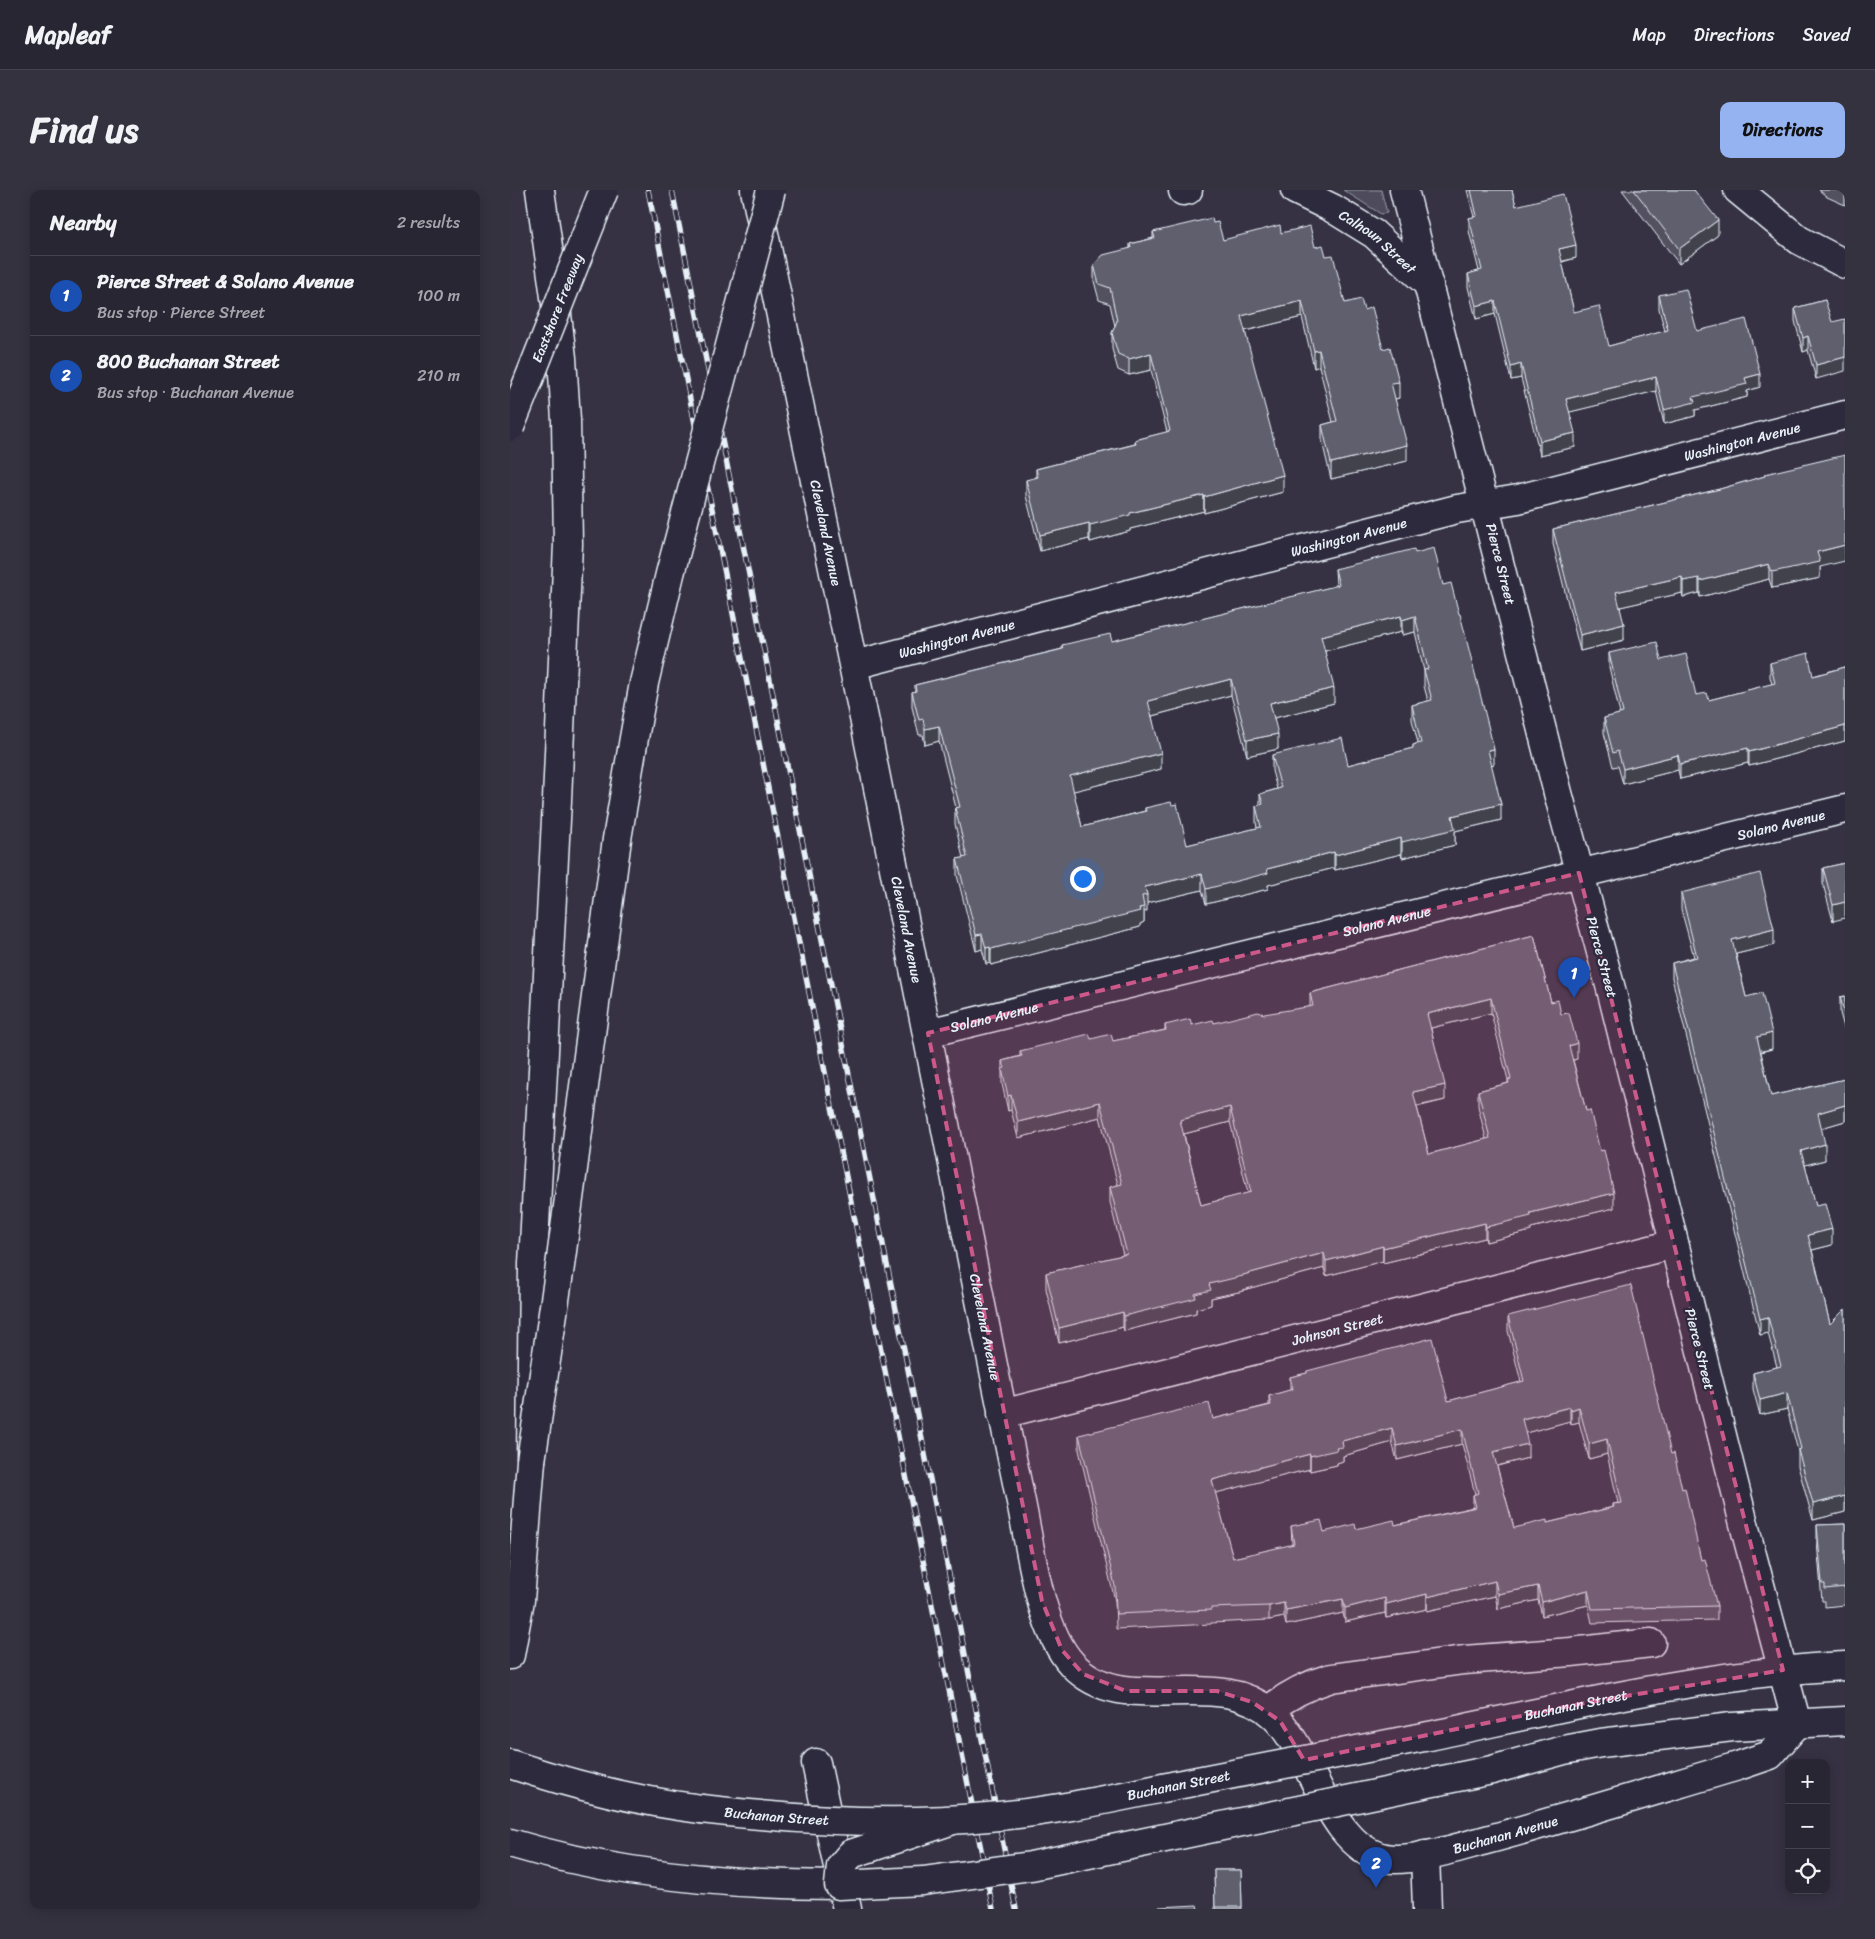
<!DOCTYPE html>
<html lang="en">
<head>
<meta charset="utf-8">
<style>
	body { margin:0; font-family:Sriracha,sans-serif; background:#34323f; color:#f1f3f6 }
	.controls { position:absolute; right:15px; bottom:15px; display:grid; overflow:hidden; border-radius:10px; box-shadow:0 2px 12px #0003 }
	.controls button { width:45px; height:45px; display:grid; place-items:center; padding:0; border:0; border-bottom:1px solid #44434e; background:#282633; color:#f1f3f6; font:25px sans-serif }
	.you { position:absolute; left:572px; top:688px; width:18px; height:18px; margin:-12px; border:4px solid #fff; border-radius:50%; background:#1a73e8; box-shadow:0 0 0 8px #1a73e833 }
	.badge { display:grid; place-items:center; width:32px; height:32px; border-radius:50%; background:#95b2f1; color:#fff; font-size:16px; font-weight:700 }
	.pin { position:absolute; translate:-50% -41px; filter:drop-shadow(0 1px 2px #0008) }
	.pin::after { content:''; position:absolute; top:26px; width:18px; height:15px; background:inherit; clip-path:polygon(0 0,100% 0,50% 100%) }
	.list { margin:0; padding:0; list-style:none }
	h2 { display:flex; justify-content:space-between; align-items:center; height:65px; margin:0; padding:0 20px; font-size:21px }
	h2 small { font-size:16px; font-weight:400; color:#a5a5ac }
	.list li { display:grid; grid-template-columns:32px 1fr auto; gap:15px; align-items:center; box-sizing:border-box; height:80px; padding:0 20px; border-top:1px solid #44434e }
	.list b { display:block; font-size:19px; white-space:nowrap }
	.list p { margin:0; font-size:16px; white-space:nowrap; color:#a5a5ac }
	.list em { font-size:16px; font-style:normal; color:#a5a5ac }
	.icon { flex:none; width:28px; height:28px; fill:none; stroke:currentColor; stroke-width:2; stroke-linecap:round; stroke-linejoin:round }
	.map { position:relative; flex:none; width:1335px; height:1719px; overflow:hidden; border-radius:10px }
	header { display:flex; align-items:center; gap:30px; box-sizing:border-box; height:70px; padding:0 25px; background:#282633; border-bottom:1px solid #44434e }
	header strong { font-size:24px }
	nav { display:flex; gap:28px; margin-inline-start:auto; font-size:18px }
	.intro { display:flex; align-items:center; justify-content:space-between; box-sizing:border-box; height:120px; padding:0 30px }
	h1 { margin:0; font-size:35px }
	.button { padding:12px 22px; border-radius:10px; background:#95b2f1; color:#111; font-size:18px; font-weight:700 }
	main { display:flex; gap:30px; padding:0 30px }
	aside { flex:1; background:#282633; border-radius:10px; box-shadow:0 2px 12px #0003 }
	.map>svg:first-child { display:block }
</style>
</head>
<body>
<header>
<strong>Mapleaf</strong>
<nav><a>Map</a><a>Directions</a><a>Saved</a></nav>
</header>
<div class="intro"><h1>Find us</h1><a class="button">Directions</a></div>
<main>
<aside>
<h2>Nearby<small>2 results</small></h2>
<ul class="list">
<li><span class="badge" style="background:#1a4fb4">1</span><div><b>Pierce Street &amp; Solano Avenue</b><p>Bus stop · Pierce Street</p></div><em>100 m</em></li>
<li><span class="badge" style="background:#1a4fb4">2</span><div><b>800 Buchanan Street</b><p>Bus stop · Buchanan Avenue</p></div><em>210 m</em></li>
</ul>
</aside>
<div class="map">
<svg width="1335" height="1719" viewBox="0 0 1335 1719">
	<rect width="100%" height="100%" fill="#363244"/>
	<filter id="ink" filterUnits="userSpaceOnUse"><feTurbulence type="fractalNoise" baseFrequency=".02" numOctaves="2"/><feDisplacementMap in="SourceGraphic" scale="10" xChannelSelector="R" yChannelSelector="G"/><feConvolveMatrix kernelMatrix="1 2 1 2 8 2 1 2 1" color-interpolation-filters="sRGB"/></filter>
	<g filter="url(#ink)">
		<path fill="#4d4b5c" stroke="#9a9eaa" d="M833,0H871L877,23L871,24Z"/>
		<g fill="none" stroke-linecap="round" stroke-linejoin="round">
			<defs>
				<g id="minor">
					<path id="s1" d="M245,0C319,355 392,709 461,1065C477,1147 494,1230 511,1312C521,1359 529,1438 562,1474C615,1532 708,1471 765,1527C803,1564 818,1656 875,1668C900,1673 949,1657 976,1650C1060,1627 1144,1601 1228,1576L1260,1565L1287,1534L1237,1346L1101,799L1048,603L894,0"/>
					<path id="s2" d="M785,0L822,18L864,44L919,95"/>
					<path d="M1228,0L1289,50L1335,74"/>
					<path d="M673,1L678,0"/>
					<path id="s3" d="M344,475L947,319L1008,309L1335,225"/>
					<path id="s4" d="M418,843L1335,619"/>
					<path id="s5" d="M492,1224L1164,1054"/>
					<path d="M758,1521C777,1505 797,1495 821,1488L954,1470L1061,1462L1141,1453"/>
					<path d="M306,1573L337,1719"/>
					<path d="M915,1665L917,1719"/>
				</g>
				<g id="major">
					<path id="s6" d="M919,1546C1056,1517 1194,1483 1335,1476"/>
					<path d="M0,1574C63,1595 125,1611 191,1619"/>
					<path d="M928,1591L982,1580L1054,1560L1091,1553L1222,1537L1335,1531"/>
					<path d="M0,1653C106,1685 219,1695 329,1695"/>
				</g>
				<path id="highway" d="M0,1465L10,1410L21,1271L23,1074L47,610L58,354L56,230L52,168L45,107L30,0"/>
			</defs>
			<use href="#minor" stroke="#e8f1f8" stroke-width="31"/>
			<use href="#major" stroke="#e8f1f8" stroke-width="31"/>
			<use href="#highway" stroke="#e8f1f8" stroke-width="31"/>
			<use href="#minor" stroke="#2f2a3d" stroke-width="28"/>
			<use href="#major" stroke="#2f2a3d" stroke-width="28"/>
			<use href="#highway" stroke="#2f2a3d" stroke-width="28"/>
			<defs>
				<path id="rail" d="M138,0L483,1719
					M162,0L506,1719"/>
			</defs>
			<use href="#rail" stroke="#e8f1f8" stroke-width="5.5"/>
			<use href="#rail" stroke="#2f2a3d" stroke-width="4" stroke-dasharray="11" stroke-linecap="butt"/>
			<defs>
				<g id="major-bridge">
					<path id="s7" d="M191,1619C285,1630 383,1636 478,1627C541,1622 604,1608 667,1595C751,1579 835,1562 919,1546"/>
					<path d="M443,1630L341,1664L331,1676L329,1695L413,1691L521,1676L928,1591"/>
				</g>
				<g id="highway-bridge">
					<path id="s8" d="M0,237L94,0"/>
					<path d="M21,1271L50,1076L107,649L124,548L134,493L160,384L261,0"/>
				</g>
			</defs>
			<use href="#major-bridge" stroke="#e8f1f8" stroke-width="31" stroke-linecap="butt"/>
			<use href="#highway-bridge" stroke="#e8f1f8" stroke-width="31" stroke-linecap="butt"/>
			<use href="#major-bridge" stroke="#2f2a3d" stroke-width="28"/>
			<use href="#highway-bridge" stroke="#2f2a3d" stroke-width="28"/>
		</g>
		<path fill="#53515f" stroke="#e8f1f8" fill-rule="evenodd" d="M957,0H1002L1006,16L1066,68L1052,72L1064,122L1099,156L1155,141L1149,119V105L1187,141L1250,197L1237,201V207L1185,220V226L1154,234L1146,201L1059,222L1065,257L1030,265L1011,188L1001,190L985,124L966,129L958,97V84L969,81L959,41V28L964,27Z
			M1112,0H1184L1208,45L1169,74Z
			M1309,0H1335V15L1317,7Z
			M703,33L713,50L771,43L805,57L816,66L835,113L854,120L873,159L889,208L885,209L897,271L821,289L812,251V235L823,232L809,176L804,178L792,127L735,141L773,302L694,323V321L620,339V341L580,352L579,349L530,361L516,306V290L526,288V279L625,254V250L657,242L641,180L619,185L608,180L602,159V143L605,136L600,114L589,110L584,91V75L620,58V54L643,48V42Z
			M1315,110L1306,189L1298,160L1293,162L1285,131V118Z
			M1255,284L1310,377V388L1262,398L1259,389L1190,407L1189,403L1173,407L1172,403L1110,417L1114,450L1070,461L1043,354V339L1210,299L1255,286Z
			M905,363L933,395L984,574L981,575L991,630L945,641V655L892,668L891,664L825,680L824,678L758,695V699L696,714L692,700L637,713V721L634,722V732L630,734V737L481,775L480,773L476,774L472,759L466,761L447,685V669L453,668L445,634V618H446L429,551L415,555L413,545H409L402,517V502L405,501V495L552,459V455L602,451L826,396L825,379ZM891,442L892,445L905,442L914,481V496L918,511L902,515V530L908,553L903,555V558L838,575L762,565V581L767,599L750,604V615L746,616V632L747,638L677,655L662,615L635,618V621L572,637L563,601L651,579L642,526L721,505L737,566L768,559L764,528L824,513L815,461Z
			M1099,463L1151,470L1186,505L1199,510L1262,494L1260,487V473L1303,486L1335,477V551L1239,576L1238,573L1170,589L1168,580L1113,594L1108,576L1103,577L1094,543V528L1110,524L1099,477Z
			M1335,673L1323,731L1313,694V678Z
			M1171,703L1264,755L1226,764L1236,807L1262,859L1251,862L1261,906L1335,889V931L1311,938L1315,970L1295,975L1306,1016L1322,1055L1302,1060L1320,1134L1335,1119V1322L1303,1330L1288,1276V1261L1277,1219L1250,1225L1243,1199V1183L1267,1177L1258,1143L1250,1145L1162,788V773L1184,767L1171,719Z
			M1024,745L1041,812L1051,824L1067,869L1063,870L1076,921L1104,1018L1021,1038V1041L976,1052L975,1048L873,1073V1071L816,1086L814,1078L733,1100V1101L701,1108V1115L686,1119V1123L614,1141L613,1137L549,1153L536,1099V1083L613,1065L600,1012V997L608,995L590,927L508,948L501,920L498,921L492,894V871L510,866V861L581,849L603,851L655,840V835H682L704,833L800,817V803ZM981,823L998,890V893L968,901V916L976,949L919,964L907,917L935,910L921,838ZM720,932L738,1003L691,1015L674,944Z
			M1335,806V841L1330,823V807Z
			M998,1126L1161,1264L1172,1299L1191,1370L1207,1416V1430L1082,1433L1078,1415L1032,1426L1028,1410L988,1419L985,1406L917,1421V1419L876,1428L875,1423L835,1432L833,1423L776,1435L774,1427L759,1430L701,1433V1434L606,1439L605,1411L569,1260V1245L703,1229L759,1215V1206L780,1200V1187L797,1183V1181L938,1211L1011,1192L998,1141ZM1060,1231L1061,1234L1069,1232L1079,1269L1097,1264L1108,1313L1103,1314V1317L1037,1333L1004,1338L987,1276L1018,1268L1015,1243ZM882,1252L887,1270L952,1254L965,1304L963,1305V1317L885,1335L814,1342L781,1336L782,1355L723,1368L705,1303L800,1279V1281L827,1275V1273L833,1271V1266Z
			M1335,1334V1415L1315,1417V1411H1312L1307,1352V1335Z
			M704,1680H731L732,1719H705Z"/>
		<path fill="#43424d" stroke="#e8f1f8" d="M1208,30V45L1169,74V59Z
			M1066,55V68L1049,72V59Z
			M792,111V127L731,142V126Z
			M985,111V124L966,129V116Z
			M1298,146V160L1293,162V148Z
			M809,160V176L804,178V161Z
			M641,163V180L619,185V169Z
			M1335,167V181L1306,189V175Z
			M1011,174V188L1001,190V177Z
			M1250,184V197L1237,201V207L1185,220V226L1154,234V220L1183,207L1235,188Z
			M1146,187V201L1056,223V209Z
			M889,192V208L881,210V193Z
			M1065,243V257L1030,265V251Z
			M897,255V271L821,289V273Z
			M773,285V302L694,323V307Z
			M694,305V321L620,339V341L580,352V335L620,323Z
			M579,333V349L530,361V345Z
			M1335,355V371L1310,377V388L1262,398V382L1307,362Z
			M1259,374V389L1190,407V391Z
			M1172,387V403L1106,418V402Z
			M1189,388V403L1173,407V391Z
			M891,426V442L811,462V446Z
			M905,426V442L892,445V430Z
			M1114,434V450L1070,461V445Z
			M721,489V505L638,527V511Z
			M824,498V513L760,529V513Z
			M429,536V551L415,555V539Z
			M1335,536V551L1239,576V562Z
			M768,544V559L737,566V550Z
			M1238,558V573L1170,589V574Z
			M984,559V574L978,576V560Z
			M651,563V579L560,602V586Z
			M1168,565V580L1113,594V579Z
			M991,614V630L945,641V655L892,668V652L942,626Z
			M891,648V664L825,680V665Z
			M824,662V678L758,695V699L696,714V699L757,679Z
			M692,684V700L637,713V705L635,697Z
			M1335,712V728L1323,731V715Z
			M634,717V732L630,734V737L481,775V759Z
			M1264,739V755L1222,765V750Z
			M472,744V759L466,761V745Z
			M480,757V773L476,774V758Z
			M981,808V823L917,839V824Z
			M1262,843V859L1247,862V847Z
			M1067,853V869L1059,871V856Z
			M935,895V910L903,917V902Z
			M501,905V920L498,921V906Z
			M590,912V927L508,948V932Z
			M1335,915V931L1308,939V923Z
			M720,917V932L670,945V930Z
			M1315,954V970L1291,976V961Z
			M1104,1003V1018L1021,1038V1041L976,1052V1037L1020,1023Z
			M975,1033V1048L873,1073V1058Z
			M1322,1039V1055L1298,1061V1045Z
			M873,1056V1071L816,1086V1071Z
			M814,1063V1078L733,1100V1101L701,1108V1115L686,1119V1123L614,1141V1126L685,1104L699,1094Z
			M613,1122V1137L549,1153V1138Z
			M1258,1127V1143L1250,1145V1129Z
			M1277,1203V1219L1250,1225V1210Z
			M1060,1217V1231L1012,1244V1229Z
			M1069,1217V1232L1061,1234V1220Z
			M882,1238V1252L833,1266V1271L827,1273V1275L800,1281V1266L826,1258L832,1251Z
			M952,1239V1254L887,1270V1256Z
			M1097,1249V1264L1079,1269V1254Z
			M1018,1254V1268L983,1277V1262Z
			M800,1264V1279L702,1304V1290Z
			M1335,1306V1322L1303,1330V1314Z
			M985,1391V1406L917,1421V1407Z
			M1028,1396V1410L988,1419V1404Z
			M1078,1400V1415L1032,1426V1412Z
			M917,1404V1419L876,1428V1414Z
			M875,1408V1423L835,1432V1418Z
			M833,1409V1423L776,1435V1420Z
			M774,1413V1427L759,1430V1416Z"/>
		<path fill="#605e6e" stroke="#e8f1f8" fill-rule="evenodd" d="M961,0H1002L1006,16L1053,4L1066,55L1049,59L1064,122L1089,116L1099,156L1158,140L1149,105L1176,99L1187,141L1236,129L1250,184L1235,188L1237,194L1183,207L1185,212L1154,220L1146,187L1056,209L1065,243L1030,251L1011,174L1001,177L985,111L966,116L958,84L972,80L959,28L967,26Z
			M1124,0H1184L1208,30L1169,59Z
			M702,28L703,33L708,32L713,50L770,35L771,43L800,36L805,57L813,55L816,66L823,65L835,113L851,109L854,120L862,117L873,159L880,157L889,192L881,193L897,255L821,273L812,235L827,231L809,160L804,161L792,111L731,126L773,285L694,307V305L620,323V325L580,335L579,333L530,345L516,290L528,287L526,279L626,254L625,250L660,241L641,163L619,169L608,164L602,143L607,131L600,98L589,94L584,75L593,65L621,58L620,54L645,48L643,42Z
			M1315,110L1322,132L1335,129V167L1306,175L1298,146L1293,148L1285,118Z
			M1335,265V355L1307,362L1310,372L1262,382L1259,374L1190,391L1189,388L1173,391L1172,387L1106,402L1114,434L1070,445L1043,339L1210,299L1255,286V284Z
			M924,358L933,395L941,393L949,424H950L984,559L978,560L991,614L942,626L945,639L892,652L891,648L825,665L824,662L757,679L758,683L696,699L692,684L635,697L637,705L632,706L634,717L629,718L630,721L481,759L480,757L476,758L472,744L466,745L447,669L457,667L445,618L450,617L429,536L415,539L413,529L409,530L402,502L406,501L405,495L553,459L552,455L600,444L602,451L829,395L825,379L904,359L905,363ZM891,426L892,430L905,426L918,479L914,480L922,510L902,515L911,553L903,555V558L838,575L832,548L762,565L771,598L750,604L753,614L746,616L751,637L677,655L667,614L662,615L661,612L635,618L636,621L572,637L560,586L651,563L638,511L721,489L737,550L768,544L760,513L824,498L811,446Z
			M1147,452L1151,470L1176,464L1186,505L1197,503L1199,510L1265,493L1260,473L1298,463L1303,486L1335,477V536L1239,562L1238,558L1170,574L1168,565L1113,579L1108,561L1103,563L1094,528L1113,523L1099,463Z
			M1335,673V712L1323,715L1313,678Z
			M1250,683L1264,739L1222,750L1236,807L1252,803L1262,843L1247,847L1261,906L1335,889V915L1308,923L1315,954L1291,961L1306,1016L1315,1014L1322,1039L1298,1045L1320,1134L1335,1119V1306L1303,1314L1288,1260L1291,1259L1277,1203L1250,1210L1243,1183L1271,1176L1258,1127L1250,1129L1162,773L1187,767L1171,703Z
			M1024,745L1041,812L1048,810L1051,824L1059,823L1067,853L1059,856L1076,921L1080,920L1090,961L1094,960L1104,1003L1020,1023L1021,1026L976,1037L975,1033L873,1058V1056L816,1071L814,1063L733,1085V1086L699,1094L701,1100L685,1104L686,1108L614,1126L613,1122L549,1138L536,1083L617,1064L600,997L612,994L590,912L508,932L501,905L498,906L492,879L495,878L492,871L512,866L510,861L579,844L581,849L601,844L603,851L656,840L655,835L680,829L682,835L703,830L704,833L748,822L754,824L803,816L800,803ZM981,808L1001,889L998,890L999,893L968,901L980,948L919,964L903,902L935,895L917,824ZM720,917L741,1002L691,1015L670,930Z
			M1335,806V826L1330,807Z
			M1121,1095L1161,1264L1164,1263L1172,1299L1175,1298L1191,1370L1195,1369L1207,1416L1082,1419L1078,1400L1032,1412L1028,1396L988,1404L985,1391L917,1407V1404L876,1414L875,1408L835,1418L833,1409L776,1420L774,1413L759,1416L701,1418V1420L606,1424L605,1396L569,1245L699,1213L703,1229L761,1215L759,1206L783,1199L780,1187L797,1183V1181L922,1148L938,1211L1014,1191L998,1126ZM1060,1217L1061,1220L1069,1217L1079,1254L1097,1249L1112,1313L1103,1314L1104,1317L1037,1333V1330L1004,1338L983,1262L1018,1254L1012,1229ZM882,1238L887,1256L952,1239L968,1303L963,1305L966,1317L885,1335L884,1330L846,1339L845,1334L814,1342L811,1330L781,1336L784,1354L723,1368L702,1290L800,1264V1266L827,1260L826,1258L833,1257L832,1251Z
			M1335,1334V1397L1315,1399V1394H1312L1307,1335Z
			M704,1680H731L732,1717H705Z
			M687,1715L688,1719H649V1717Z"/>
	</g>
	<path fill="#cd598a" fill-opacity="0.2" stroke="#cd598a" stroke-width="4" stroke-dasharray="10 6" stroke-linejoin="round" d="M1069,683L1273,1480L1080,1512L794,1570L770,1531L742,1512L707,1501H616L573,1484L552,1460L532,1411L418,843Z"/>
	<g text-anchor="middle" stroke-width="4.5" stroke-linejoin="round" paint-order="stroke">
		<g font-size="14" fill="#e8f1f8" stroke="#2f2a3d">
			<text dy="5" stroke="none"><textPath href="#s2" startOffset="98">Calhoun Street</textPath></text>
			<text dy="5" stroke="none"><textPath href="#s8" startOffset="128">Eastshore Freeway</textPath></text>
			<text dy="5" stroke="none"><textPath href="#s3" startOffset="916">Washington Avenue</textPath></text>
			<text dy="5" stroke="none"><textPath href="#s1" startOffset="350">Cleveland Avenue</textPath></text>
			<text dy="5" stroke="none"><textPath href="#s3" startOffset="511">Washington Avenue</textPath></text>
			<text transform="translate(991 374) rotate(76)" y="5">Pierce Street</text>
			<text dy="5" stroke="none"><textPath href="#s3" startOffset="106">Washington Avenue</textPath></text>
			<text dy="5" stroke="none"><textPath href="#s4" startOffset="878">Solano Avenue</textPath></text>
			<text dy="5" stroke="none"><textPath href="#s4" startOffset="472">Solano Avenue</textPath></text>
			<text dy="5" stroke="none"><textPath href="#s1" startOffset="755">Cleveland Avenue</textPath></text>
			<text transform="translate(1092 767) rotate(75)" y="5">Pierce Street</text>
			<text dy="5" stroke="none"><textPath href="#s4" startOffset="68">Solano Avenue</textPath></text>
			<text dy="5" stroke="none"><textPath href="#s1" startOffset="1160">Cleveland Avenue</textPath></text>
			<text dy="5" stroke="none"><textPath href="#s5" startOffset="346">Johnson Street</textPath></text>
			<text transform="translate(1190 1159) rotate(76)" y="5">Pierce Street</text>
			<text dy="5" stroke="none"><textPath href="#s6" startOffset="150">Buchanan Street</textPath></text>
			<text dy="5" stroke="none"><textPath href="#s7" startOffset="481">Buchanan Street</textPath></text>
			<text dy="5" stroke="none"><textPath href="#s7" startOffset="76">Buchanan Street</textPath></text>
			<text dy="5" stroke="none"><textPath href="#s1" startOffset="2034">Buchanan Avenue</textPath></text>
		</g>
	</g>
</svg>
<div class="controls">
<button>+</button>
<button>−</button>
<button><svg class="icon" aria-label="locate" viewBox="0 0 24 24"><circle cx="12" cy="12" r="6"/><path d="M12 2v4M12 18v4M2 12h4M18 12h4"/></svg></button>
</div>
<div class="you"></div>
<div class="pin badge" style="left:1064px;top:808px;background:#1a4fb4">1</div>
<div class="pin badge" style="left:866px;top:1698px;background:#1a4fb4">2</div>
</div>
</main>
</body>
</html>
